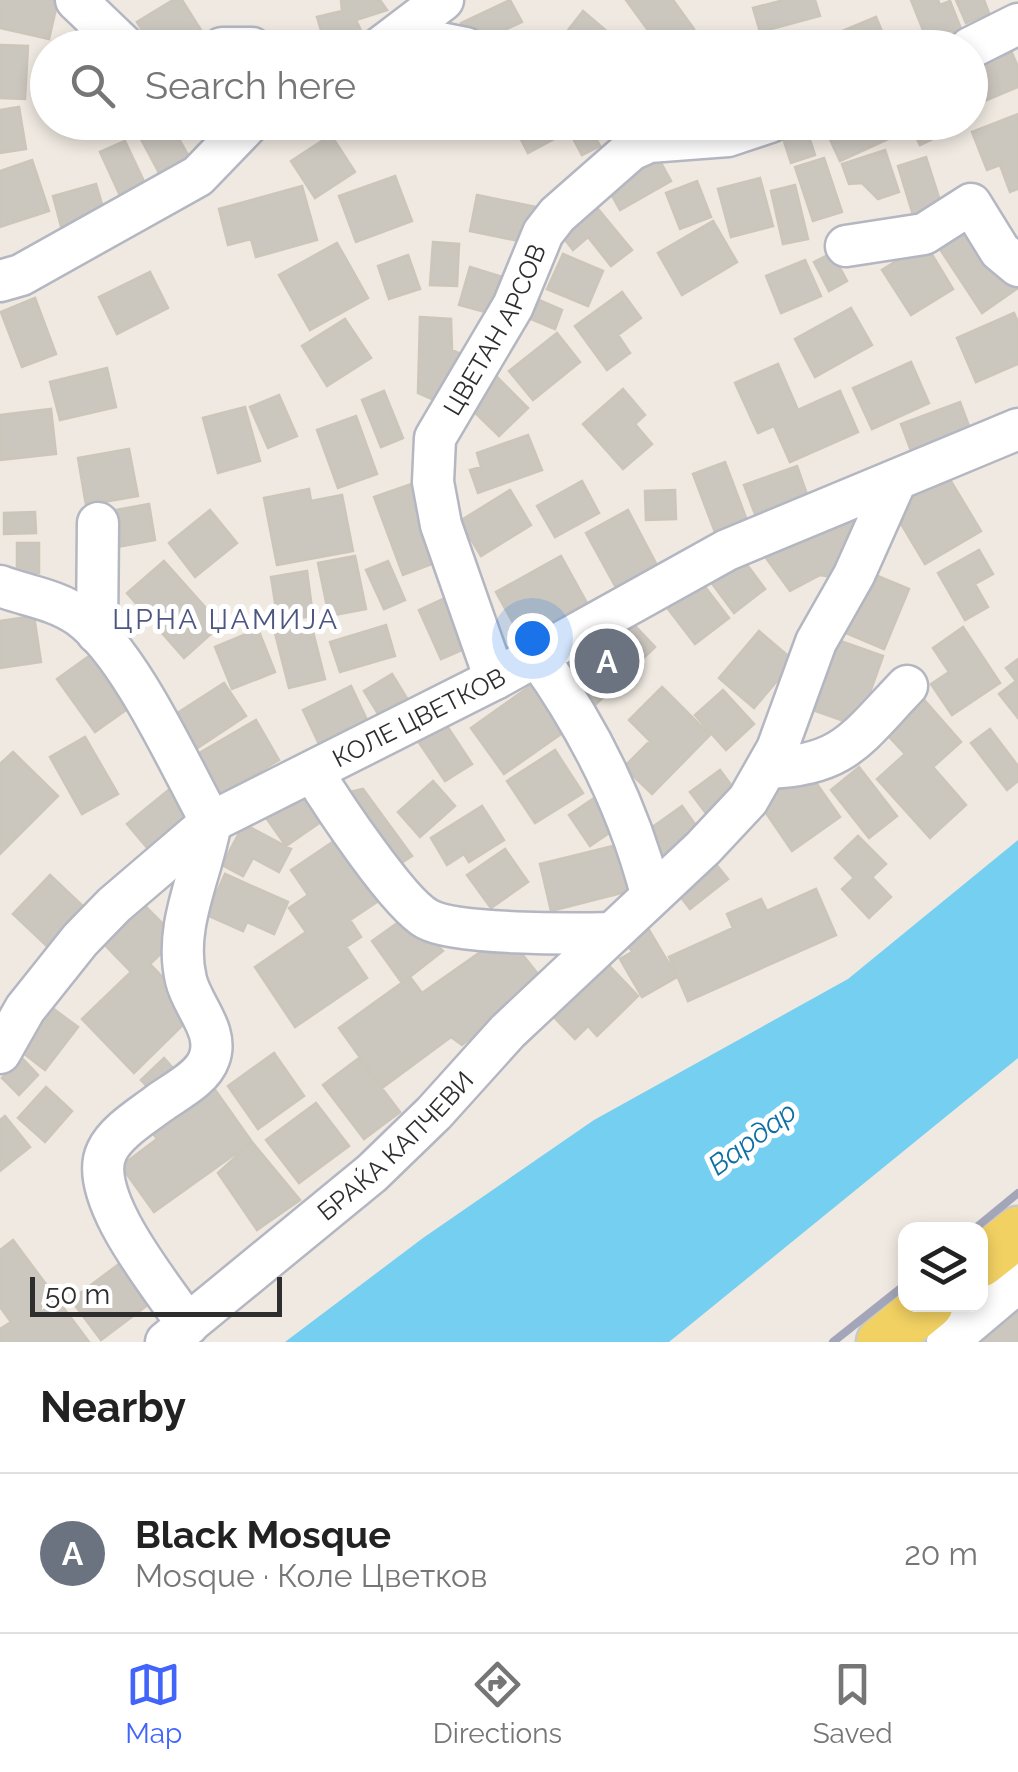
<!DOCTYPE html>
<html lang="en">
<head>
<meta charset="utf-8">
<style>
	body { margin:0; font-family:Raleway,sans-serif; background:#f2f2f2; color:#222 }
	.controls { position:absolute; right:30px; bottom:30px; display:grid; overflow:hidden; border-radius:20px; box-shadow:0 5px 15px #0003 }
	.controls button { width:90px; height:90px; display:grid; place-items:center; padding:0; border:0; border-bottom:2px solid #e0e0e0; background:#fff; color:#222; font:50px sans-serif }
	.scale { position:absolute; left:30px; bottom:25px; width:252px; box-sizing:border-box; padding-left:10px; border:5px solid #2e2e2e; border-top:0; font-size:28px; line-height:35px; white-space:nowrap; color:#2e2e2e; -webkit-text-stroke:8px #fff; paint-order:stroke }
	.you { position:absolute; left:532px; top:638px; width:35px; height:35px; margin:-25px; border:8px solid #fff; border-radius:50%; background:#1a73e8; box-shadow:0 0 0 15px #1a73e833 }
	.badge { display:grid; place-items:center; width:65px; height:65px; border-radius:50%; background:#4264fb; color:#fff; font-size:32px; font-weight:700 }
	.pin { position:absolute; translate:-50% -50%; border:5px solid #fff; box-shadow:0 2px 10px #0006 }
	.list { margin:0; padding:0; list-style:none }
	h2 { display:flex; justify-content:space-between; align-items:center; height:130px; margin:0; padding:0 40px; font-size:42px }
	h2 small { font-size:32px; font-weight:400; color:#767676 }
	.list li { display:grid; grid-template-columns:65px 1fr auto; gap:30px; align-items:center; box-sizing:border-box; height:160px; padding:0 40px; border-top:2px solid #e0e0e0 }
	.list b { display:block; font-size:38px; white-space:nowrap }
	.list p { margin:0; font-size:32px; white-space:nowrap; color:#767676 }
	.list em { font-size:32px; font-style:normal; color:#767676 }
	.icon { flex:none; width:55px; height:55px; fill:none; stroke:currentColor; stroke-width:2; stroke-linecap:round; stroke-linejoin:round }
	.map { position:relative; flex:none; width:1018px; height:1342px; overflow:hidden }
	.search { position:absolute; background:#fff; box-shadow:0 5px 15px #0003; left:30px; right:30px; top:30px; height:110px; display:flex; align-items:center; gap:25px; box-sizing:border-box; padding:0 35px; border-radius:55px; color:#767676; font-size:38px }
	.sheet { height:290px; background:#fff }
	nav { display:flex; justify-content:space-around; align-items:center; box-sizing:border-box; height:140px; border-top:2px solid #e0e0e0; background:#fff; font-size:28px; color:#767676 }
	nav a { display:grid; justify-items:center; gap:5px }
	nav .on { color:#4264fb }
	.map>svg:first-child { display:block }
</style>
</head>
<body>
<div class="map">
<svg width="1018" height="1342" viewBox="0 0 1018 1342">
	<rect width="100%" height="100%" fill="#efe9e1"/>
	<path fill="#75cff0" d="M1018,840V1058L669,1342H285L423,1238L594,1120L848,979Z"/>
	<path fill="#cbc7bf" stroke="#cbc5ba" stroke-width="2.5" d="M0,0H58L49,39L0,28Z
		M173,0H182L201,30L173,48H153L137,22Z
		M341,0H380L387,10L356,20L363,35L325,44L317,17L342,11Z
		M510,0L522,22L471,45L461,23Z
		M626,0H673L694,29L668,48H661Z
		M784,0H815L820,16L760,32L753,8Z
		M911,0H938L940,5L950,1L962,31L929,45Z
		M956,0H984L989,13L966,23Z
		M583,11L611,35L600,48H554Z
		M876,17L889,48H810L809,45Z
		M0,45L28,46L25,99L0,98Z
		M1009,46L1018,67V87L970,107V63Z
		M19,107L26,149L0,153V110Z
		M1018,114V189L1010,192L1000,165L987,170L972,132Z
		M526,122H599L590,127L600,146L582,155L569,131L528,153L515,128Z
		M798,122H804L815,155L791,163L780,129Z
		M822,122H881L888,139L840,161Z
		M909,122H951L954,129L920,145Z
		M170,123L196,169L166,186L141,139Z
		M331,135L355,172L315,198L291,161Z
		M125,141L148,190L123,202L100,152Z
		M885,150L899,192L878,199L862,183L849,184L842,164Z
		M655,152L671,181L620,210L604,181Z
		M926,157L942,207L913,215L898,166Z
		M824,158L842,212L813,221L795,167Z
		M32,160L49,211L0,227V171Z
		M395,176L412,221L356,242L339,196Z
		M760,178L773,226L731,237L718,189Z
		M697,181L711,217L680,229L666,193Z
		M96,184L106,218L62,230L53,196Z
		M795,185L808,239L783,244L771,191Z
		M302,186L317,240L256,257L251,239L228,245L219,209Z
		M477,195L541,208L533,244L470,231Z
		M594,204L632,250L611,266L588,237L573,250L559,232Z
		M970,216L1018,288L982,313L934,240Z
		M713,221L737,262L682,295L658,253Z
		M433,242L459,244L457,286L430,285Z
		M337,243L368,298L310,330L279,275Z
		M925,243L953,289L911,315L882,270Z
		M832,253L847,281L829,291L814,262Z
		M563,254L603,271L588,306L547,289Z
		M408,255L420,289L389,299L378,266Z
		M805,260L821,296L781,313L766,276Z
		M470,267L506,278L496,315L459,305Z
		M150,272L168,308L117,334L99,297Z
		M622,292L641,318L618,335L630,353L607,370L575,326Z
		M532,297L562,310L555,329L524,316Z
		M35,298L56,354L22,367L1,312Z
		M851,308L872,345L815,377L795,339Z
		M1014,313L1018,322V364L976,382L957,338Z
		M420,317L451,319L452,350L470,358L445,405L418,393Z
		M345,319L371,358L327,386L302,346Z
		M557,333L580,362L533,400L509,371Z
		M911,362L929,403L872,429L853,388Z
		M778,364L798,410L840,391L858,432L790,462L774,426L758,433L735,383Z
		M107,368L116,407L60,420L50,382Z
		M490,370L528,408L499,436L461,399Z
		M623,389L645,415L635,424L652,444L623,469L583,424Z
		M384,391L403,438L381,447L362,400Z
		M279,395L297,436L268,448L250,407Z
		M960,402L972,434L913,456L901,424Z
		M245,407L260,461L218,473L203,418Z
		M51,409L56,454L1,460L0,415Z
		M356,416L377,474L338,488L317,430Z
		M528,435L542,470L478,493L470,470L481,467L477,453Z
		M129,449L138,496L86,505L78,458Z
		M725,462L748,523L716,535L693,474Z
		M797,466L810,503L758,522L744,485Z
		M946,473L981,531L925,564L891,507Z
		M582,481L599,513L555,537L537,506Z
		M417,482L445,559L403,575L374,497Z
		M309,489L311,501L342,495L353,551L277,565L264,498Z
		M510,490L531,525L481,556L460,521Z
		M675,490L676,519L646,520L645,491Z
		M149,504L155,540L112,548L105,512Z
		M210,510L237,543L195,577L169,543Z
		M628,510L660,571L619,593L586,533Z
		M35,512L36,533L4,534V513Z
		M839,513L863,525L839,578L820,575L790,591L756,544Z
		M17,543H39V573H17Z
		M736,550L765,589L734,613L705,574Z
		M979,550L993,574L975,584L988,607L965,620L938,573Z
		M355,556L366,609L329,616L318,563Z
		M561,556L587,603L522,639L496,592Z
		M164,561L221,625L184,658L127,593Z
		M388,561L405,600L384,609L366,570Z
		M863,570L909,589L884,649L839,630Z
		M307,571L313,616L278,621L271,577Z
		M699,579L729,618L695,644L665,605Z
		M456,593L478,643L441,659L419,610Z
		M623,613L655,647L591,709L558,674Z
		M34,616L41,662L0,668V621Z
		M311,624L325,679L289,688L275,633Z
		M386,625L395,656L340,672L330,642Z
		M963,627L1000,683L952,715L931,684L949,672L933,648Z
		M258,629L275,672L232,689L215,647Z
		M759,631L794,661L754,708L719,678Z
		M832,638L883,656L858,726L807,708Z
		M99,649L114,671L104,678L126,710L95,732L57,679Z
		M1018,659V718L999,694L1016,681L1006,668Z
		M392,674L408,700L380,717L364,691Z
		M540,679L574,725L504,774L471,728Z
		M224,683L246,716L193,751L171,717Z
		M351,686L368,722L320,746L303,710Z
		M662,687L710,735L652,794L624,767L650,741L629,720Z
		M723,690L754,724L726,750L695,715Z
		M920,695L961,742L933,767L966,805L930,838L877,779L905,754L882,729Z
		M256,720L279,760L220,795L196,755Z
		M445,723L472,764L445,781L418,741Z
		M990,729L1018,766V781L1007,790L971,743Z
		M85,737L118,794L82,814L50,757Z
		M555,750L583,793L535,823L507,781Z
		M13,752L58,796L0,854V764Z
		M805,767L840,817L792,851L760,804Z
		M859,767L897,816L869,838L831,790Z
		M720,770L740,797L711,820L690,792Z
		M433,781L455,806L420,837L398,812Z
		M310,785L331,815L286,846L265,816Z
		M171,788L198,820L154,856L127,824Z
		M363,789L412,856L395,867L341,794Z
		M600,794L621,825L590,846L569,815Z
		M482,806L504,840L469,862L464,854L447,865L431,838Z
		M682,806L707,841L662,873L637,838Z
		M244,824L291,849L279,872L253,858L243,876L222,865Z
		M346,833L389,894L350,920L361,937L346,947L367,978L295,1027L255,967L306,932L289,908L308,895L291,870Z
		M858,836L886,864L872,877L891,897L869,918L842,889L854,878L835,858Z
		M617,845L629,891L551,911L540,864Z
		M505,849L528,882L491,908L467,875Z
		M710,857L728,879L690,909L673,887Z
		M225,874L288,902L274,934L247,922L243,931L207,915Z
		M50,875L88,911L51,950L13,914Z
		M816,889L836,935L688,1001L669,957L733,928L727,914L761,899L767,911Z
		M142,903L177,938L150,964L196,1012L134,1073L82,1019L131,972L102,942Z
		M407,916L443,951L402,983L372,941Z
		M646,925L677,977L642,997L620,959L632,952L624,938Z
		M506,934L542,979L462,1045L451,1037L382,1088L339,1028L410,977L422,993Z
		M601,957L638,996L597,1036L588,1026L575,1039L547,1010Z
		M51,1007L78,1027L45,1070L18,1049Z
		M274,1053L304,1096L258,1129L228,1086Z
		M22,1058L38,1075L19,1095L2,1078Z
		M164,1058L180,1076L157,1097L141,1080Z
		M359,1058L400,1112L364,1139L323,1085Z
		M206,1077L252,1142L154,1212L121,1166L157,1139L145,1122Z
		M46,1087L72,1111L45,1142L18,1118Z
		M316,1103L349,1146L299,1183L266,1140Z
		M5,1116L30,1147L0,1171V1120Z
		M252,1142L300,1200L257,1230L218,1173Z
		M13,1240L89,1342H1L0,1329L11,1322L0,1307V1250Z
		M127,1258L157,1298L101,1340L71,1300Z
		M1018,1294V1342H961Z"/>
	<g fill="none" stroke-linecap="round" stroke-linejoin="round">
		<defs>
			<g id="minor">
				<path d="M76,0L126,48"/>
				<path d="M401,35L466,48"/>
				<path d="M222,48H252"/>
				<path d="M380,48L443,0"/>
				<path d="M970,48L1018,24"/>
				<path d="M846,246L924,234L971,204L1000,251L1018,266"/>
				<path d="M0,281L21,275L198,176L250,122"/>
				<path d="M0,586C26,596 55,599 79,616C130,653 180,766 211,822C202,875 173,926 186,980C192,1006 220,1031 209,1059C202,1079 174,1092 158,1104C141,1117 116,1132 107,1151C85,1195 163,1288 188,1325"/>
				<path d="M97,633L98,523"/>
				<path d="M537,656C588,727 629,809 651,894"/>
				<path id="s1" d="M495,679L441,525L433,482L435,438L513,306L543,233L557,215L631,150L649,142L728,136L770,122"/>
				<path d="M767,768C844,766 857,738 907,686"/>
				<path d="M313,772C332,803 398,903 427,919C455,935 575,934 612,933"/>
				<path id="s2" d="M0,1053L25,1009L80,940L114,905L211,822L495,679L727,550L1018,429"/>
				<path id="s3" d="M166,1342L372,1173L434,1113L508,1031L703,848L748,800L777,749L816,642L854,575L895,483"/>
				<path d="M947,1342L1018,1282"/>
			</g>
			<path id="major" d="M980,1262L1018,1232
				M882,1342L928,1304"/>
		</defs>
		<use href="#minor" stroke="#b4b7c1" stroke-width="45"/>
		<use href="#major" stroke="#c9c9c9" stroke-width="55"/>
		<use href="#minor" stroke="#fff" stroke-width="40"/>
		<use href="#major" stroke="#f2d163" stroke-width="50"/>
		<path stroke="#a3a6b8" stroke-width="8" d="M973,1230L1018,1193
			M833,1342L906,1284"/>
	</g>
	<g text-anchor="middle" stroke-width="10" stroke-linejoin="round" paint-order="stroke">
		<g font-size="25" fill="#2e2e2e" stroke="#fff">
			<text dy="9" stroke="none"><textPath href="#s1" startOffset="375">ЦВЕТАН АРСОВ</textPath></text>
			<text dy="9" stroke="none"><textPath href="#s2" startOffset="548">КОЛЕ ЦВЕТКОВ</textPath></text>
			<text dy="9" stroke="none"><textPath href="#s3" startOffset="302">БРАЌА КАПЧЕВИ</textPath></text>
		</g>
		<g font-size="28" letter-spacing="2.5" fill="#4d5680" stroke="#fff">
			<text x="226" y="629">ЦРНА ЏАМИЈА</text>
		</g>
		<g font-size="28" font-style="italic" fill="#0d6fa3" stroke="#fff">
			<text transform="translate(752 1138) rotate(-37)" y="10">Вардар</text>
		</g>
	</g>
</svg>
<div class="controls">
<button><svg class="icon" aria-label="layers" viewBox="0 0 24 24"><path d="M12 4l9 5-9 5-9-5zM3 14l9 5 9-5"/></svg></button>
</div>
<div class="scale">50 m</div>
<div class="you"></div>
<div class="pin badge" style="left:607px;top:661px;background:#6b7280">A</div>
<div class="search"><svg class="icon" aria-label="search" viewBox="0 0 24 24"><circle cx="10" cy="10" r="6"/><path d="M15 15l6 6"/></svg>Search here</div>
</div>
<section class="sheet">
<h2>Nearby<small></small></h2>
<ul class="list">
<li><span class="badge" style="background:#6b7280">A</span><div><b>Black Mosque</b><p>Mosque · Коле Цветков</p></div><em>20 m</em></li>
</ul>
</section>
<nav>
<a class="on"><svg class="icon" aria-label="map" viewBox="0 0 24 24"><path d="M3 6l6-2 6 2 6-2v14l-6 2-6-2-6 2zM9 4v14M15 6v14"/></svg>Map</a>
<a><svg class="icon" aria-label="directions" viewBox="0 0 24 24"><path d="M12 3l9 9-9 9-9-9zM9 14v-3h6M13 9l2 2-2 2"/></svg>Directions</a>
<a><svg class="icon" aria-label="saved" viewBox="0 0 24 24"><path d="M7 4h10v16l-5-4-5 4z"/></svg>Saved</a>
</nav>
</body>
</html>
